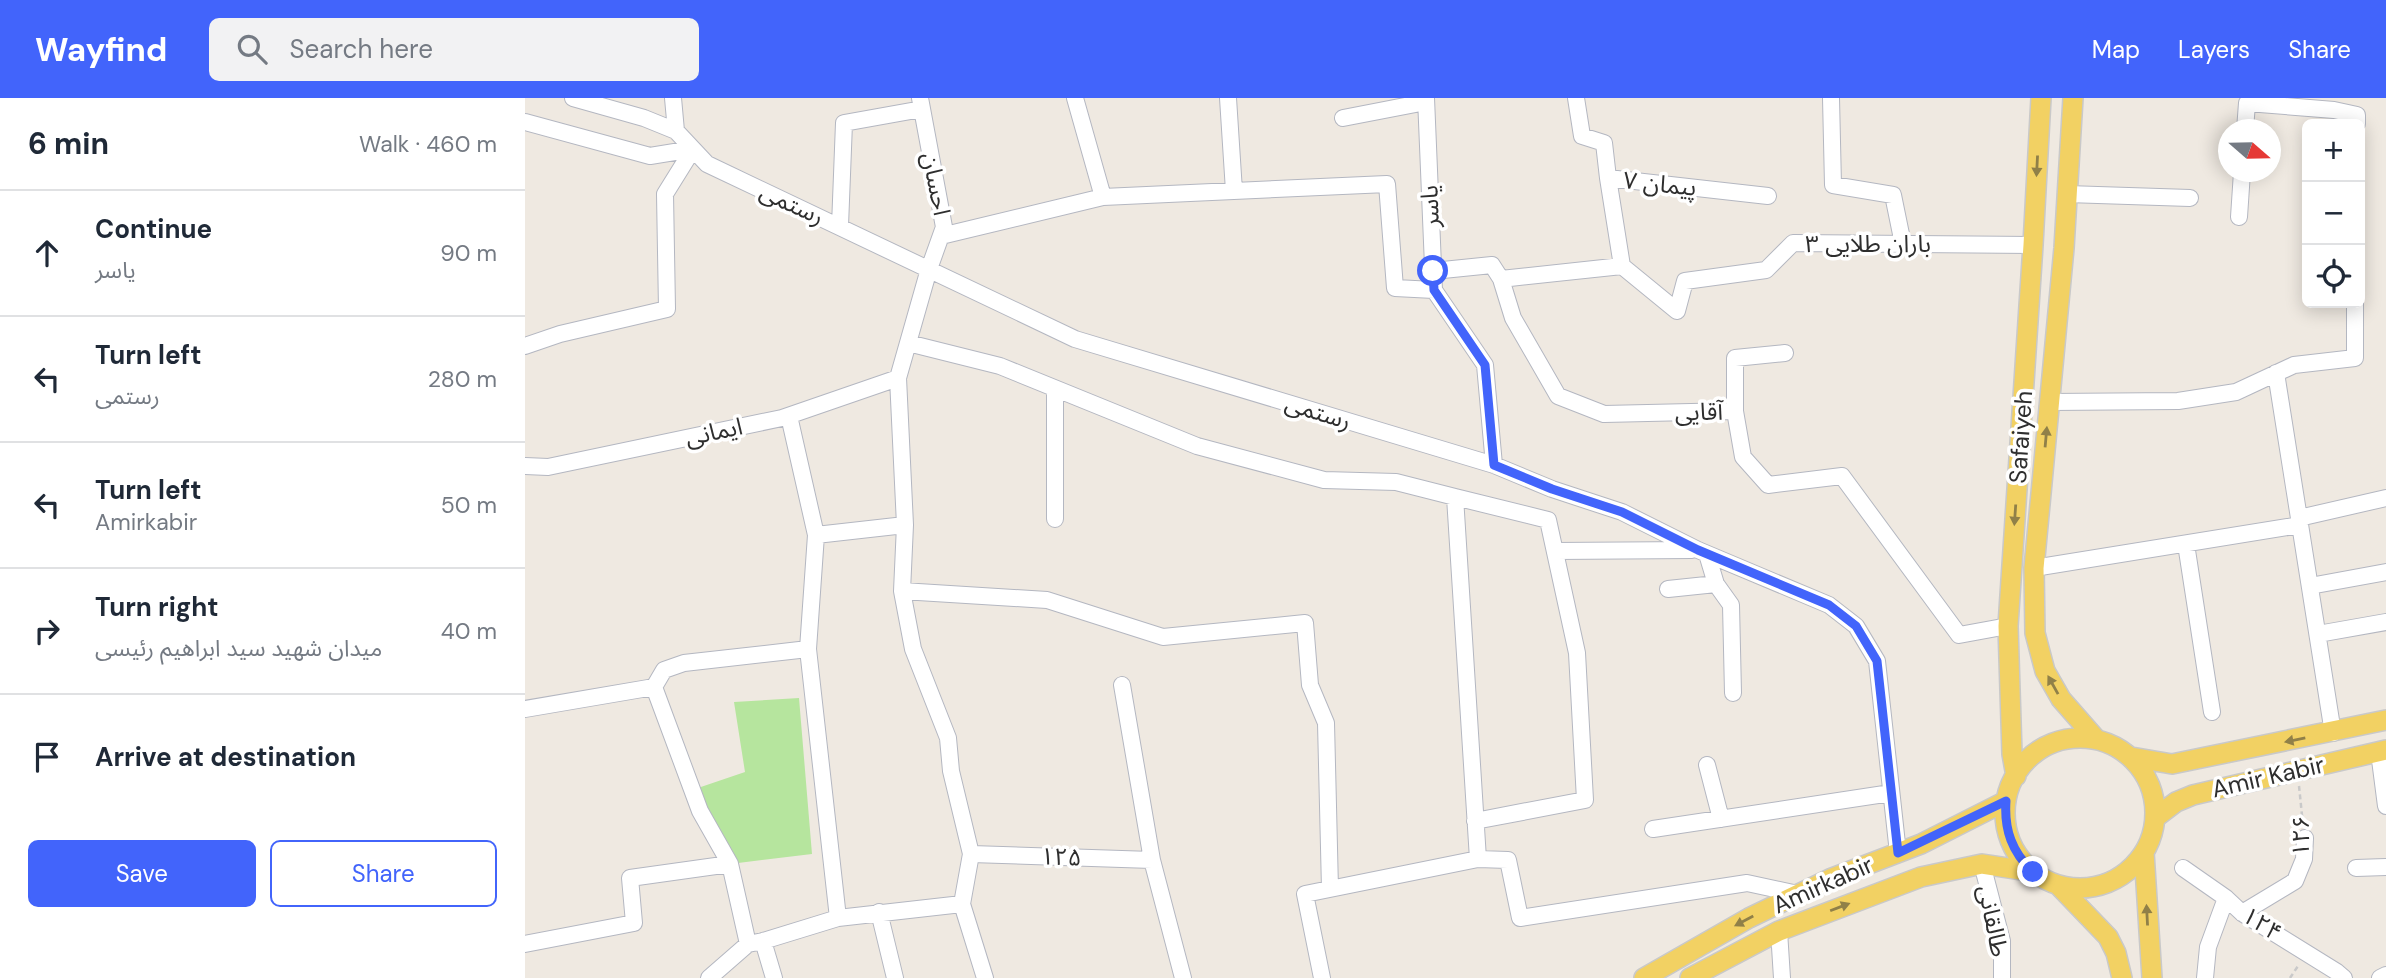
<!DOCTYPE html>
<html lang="en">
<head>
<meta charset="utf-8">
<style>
	body { margin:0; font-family:"DM Sans","Noto Sans Arabic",sans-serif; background:#f2f2f3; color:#1f2937 }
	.controls { position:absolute; right:21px; top:21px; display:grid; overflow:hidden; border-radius:10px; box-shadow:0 4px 18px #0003 }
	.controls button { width:63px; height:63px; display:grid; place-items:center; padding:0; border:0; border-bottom:2px solid #e0e1e3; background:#fff; color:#1f2937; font:35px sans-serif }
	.compass { position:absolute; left:1693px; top:21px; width:63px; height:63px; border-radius:50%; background:#fff; box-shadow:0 4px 18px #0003; rotate:110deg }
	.stop { position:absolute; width:21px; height:21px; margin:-16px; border:5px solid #4264fb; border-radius:50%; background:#fff }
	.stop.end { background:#4264fb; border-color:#fff; box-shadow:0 2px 7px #0008 }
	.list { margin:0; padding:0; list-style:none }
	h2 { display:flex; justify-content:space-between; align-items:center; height:91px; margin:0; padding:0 28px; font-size:30px }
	h2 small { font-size:23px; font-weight:400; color:#747a83 }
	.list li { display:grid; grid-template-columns:46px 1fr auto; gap:21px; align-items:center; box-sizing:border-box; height:126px; padding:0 28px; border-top:2px solid #e0e1e3 }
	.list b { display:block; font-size:26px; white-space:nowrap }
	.list p { margin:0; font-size:23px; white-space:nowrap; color:#747a83 }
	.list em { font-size:23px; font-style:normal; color:#747a83 }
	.actions { display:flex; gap:14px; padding:21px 28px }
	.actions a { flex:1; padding:16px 0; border:2px solid #4264fb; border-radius:10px; text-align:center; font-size:24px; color:#4264fb }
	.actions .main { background:#4264fb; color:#fff }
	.icon { flex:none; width:38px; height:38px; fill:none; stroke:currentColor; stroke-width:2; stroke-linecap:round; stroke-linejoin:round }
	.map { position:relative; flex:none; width:1861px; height:880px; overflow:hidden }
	header { display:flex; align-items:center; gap:42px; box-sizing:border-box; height:98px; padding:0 35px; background:#4264fb; color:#fff }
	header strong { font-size:33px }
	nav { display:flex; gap:38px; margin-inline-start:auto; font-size:24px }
	.search { width:490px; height:63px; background:#f2f2f3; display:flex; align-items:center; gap:18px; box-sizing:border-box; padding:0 24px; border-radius:10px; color:#747a83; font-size:26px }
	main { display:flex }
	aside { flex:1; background:#fff }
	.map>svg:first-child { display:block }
</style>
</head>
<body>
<header>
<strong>Wayfind</strong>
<div class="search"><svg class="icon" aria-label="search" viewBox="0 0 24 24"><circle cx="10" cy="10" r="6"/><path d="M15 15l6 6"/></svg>Search here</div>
<nav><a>Map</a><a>Layers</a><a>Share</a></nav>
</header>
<main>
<aside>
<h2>6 min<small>Walk · 460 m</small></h2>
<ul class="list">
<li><svg class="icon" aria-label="ahead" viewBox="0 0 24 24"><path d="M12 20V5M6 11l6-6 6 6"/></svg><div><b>Continue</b><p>یاسر</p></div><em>90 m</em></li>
<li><svg class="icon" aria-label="left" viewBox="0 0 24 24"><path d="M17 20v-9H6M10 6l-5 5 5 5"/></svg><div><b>Turn left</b><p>رستمی</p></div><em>280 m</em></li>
<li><svg class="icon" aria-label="left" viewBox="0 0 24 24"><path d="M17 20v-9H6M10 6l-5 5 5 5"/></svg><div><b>Turn left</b><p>Amirkabir</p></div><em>50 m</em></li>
<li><svg class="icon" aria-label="right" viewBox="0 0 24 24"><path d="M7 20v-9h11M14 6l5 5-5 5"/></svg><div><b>Turn right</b><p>میدان شهید سید ابراهیم رئیسی</p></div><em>40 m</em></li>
<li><svg class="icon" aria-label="arrive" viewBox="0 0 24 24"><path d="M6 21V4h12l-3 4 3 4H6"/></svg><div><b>Arrive at destination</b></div></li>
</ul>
<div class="actions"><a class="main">Save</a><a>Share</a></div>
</aside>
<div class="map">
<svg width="1861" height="880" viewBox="0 0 1861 880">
	<rect width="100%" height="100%" fill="#efe9e1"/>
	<path fill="#b6e59e" d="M274,600L287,756L205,766L167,692L220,674L209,604Z"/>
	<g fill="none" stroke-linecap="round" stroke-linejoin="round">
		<defs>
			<path id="minor" d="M48,0L119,20L151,33L182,66L550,241L969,367L1027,391L1097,414L1173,452L1304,507L1331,528L1352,563L1373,755
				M148,0L151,33
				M703,0L709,93
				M901,0L909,192L960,267L969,367
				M1051,0L1057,38L1079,45L1083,80L1243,98
				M1306,0L1308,87L1368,97L1378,146
				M818,20L901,4
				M0,24L125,58L168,51
				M1720,32L1722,5L1809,12L1832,17V26
				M1083,80L1097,168
				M1542,96L1665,100
				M578,99L862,86L870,190L909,192
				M1714,119L1717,74
				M315,128L319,25L397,11
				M416,138L578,99L550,0
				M908,173L967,167L976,181L988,220L1033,298L1079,316L1210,313L1218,359L1243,387L1317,378L1434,537L1483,528
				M976,181L1097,168L1152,213L1160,183L1241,172L1268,145L1508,147
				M383,245L475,268L672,348L799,382L871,384L930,399L953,761L780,796L797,880
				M0,248L35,236L142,211L140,96L168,51
				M1751,275L1808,635
				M530,291V421
				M1525,304L1653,303L1711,294L1769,267L1830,260V205
				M1210,313V260L1260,255
				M264,318L291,437L283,551
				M0,368L23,369L257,320L373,280
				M930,399L1023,422L1052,555L1060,702L950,723
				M1774,420L1861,400
				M291,437L380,427
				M1661,446L1687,614
				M1030,453L1167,452
				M1509,470L1775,427
				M1191,486L1206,507L1208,595
				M1785,488L1861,474
				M1143,491L1191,486L1182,456
				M377,493L522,502L638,539L780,525L785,587L801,625L805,791
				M1793,536L1861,524
				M597,587L627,762
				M0,611L129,589
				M1854,654L1861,708
				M1182,667L1196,721
				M1128,731L1366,695
				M446,756L627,762L658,880
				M953,761L983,762L995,820L1222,785L1273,796
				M1457,766L1477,843V880
				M1658,770L1701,800L1717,815L1812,874L1819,880
				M1831,770L1861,769
				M437,806L460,880
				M354,814L370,880
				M1717,815L1770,783L1779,761L1780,740
				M313,820L283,551L159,565L139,572L129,589L175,713L205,766L223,846L238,843L313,820L437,806L446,756L426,673L423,640L388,551L377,493L380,427L373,280L404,171L419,129L395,0
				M1254,833L1257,880
				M238,843L249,880
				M0,846L109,825L105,780L205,766
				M184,880L223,846
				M1680,880L1683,849L1701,800
				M1855,880L1861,877"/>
			<path id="major" d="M1548,0L1539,150L1509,470L1510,535L1520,573L1536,601L1571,641
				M1480 715a75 75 0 1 1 150 0a75 75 0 1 1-150 0Z
				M1606,659L1647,666L1861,622
				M1491,678L1487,656L1483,528L1508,147L1516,0
				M1630,720L1651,704L1668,697L1861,652
				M1619,754L1627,880
				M1533,787L1583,839L1591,855L1597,880
				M1119,880L1224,820L1307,780L1396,746L1481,703
				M1165,880L1254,833L1396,779L1457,766L1509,774"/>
		</defs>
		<use href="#minor" stroke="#b4b7c1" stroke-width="18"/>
		<use href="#major" stroke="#c9c9c9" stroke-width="22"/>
		<path stroke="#c9c9c9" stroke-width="2.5" stroke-dasharray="5 3.5" stroke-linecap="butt" d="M1774,688L1778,727
			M1765,880L1773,868"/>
		<use href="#minor" stroke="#fff" stroke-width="16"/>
		<use href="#major" stroke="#f2d163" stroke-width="19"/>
	</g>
	<defs><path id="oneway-solid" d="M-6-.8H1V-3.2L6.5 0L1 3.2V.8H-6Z" transform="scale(1.75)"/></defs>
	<g fill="#908048">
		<use href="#oneway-solid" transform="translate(1512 68) rotate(93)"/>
		<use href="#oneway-solid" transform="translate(1521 339) rotate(-85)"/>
		<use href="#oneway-solid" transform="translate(1490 417) rotate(94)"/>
		<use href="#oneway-solid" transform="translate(1528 587) rotate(-119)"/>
		<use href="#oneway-solid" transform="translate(1770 642) rotate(169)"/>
		<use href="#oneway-solid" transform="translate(1315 809) rotate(-21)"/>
		<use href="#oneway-solid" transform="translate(1622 817) rotate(-93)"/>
		<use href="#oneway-solid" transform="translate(1219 823) rotate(152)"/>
	</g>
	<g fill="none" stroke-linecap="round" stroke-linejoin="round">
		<path stroke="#4264fb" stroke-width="9" d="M908,173L909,192L960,267L969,367L1027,391L1097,414L1173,452L1304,507L1331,528L1352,563L1373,755L1481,703C1479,732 1487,754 1508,774"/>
	</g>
	<g text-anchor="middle" stroke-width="7" stroke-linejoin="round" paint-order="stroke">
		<g font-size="24" fill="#2e2e2e" stroke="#fff">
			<text transform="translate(411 86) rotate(79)" y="8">احسان</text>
			<text transform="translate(1135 86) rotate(6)" y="8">پیمان ۷</text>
			<text transform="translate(267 106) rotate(25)" y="8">رستمی</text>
			<text transform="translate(905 108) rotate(-92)" y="8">یاسر</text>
			<text x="1343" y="154">باران طلایی ۳</text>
			<text transform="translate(793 314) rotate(17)" y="8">رستمی</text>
			<text transform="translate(1174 314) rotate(-1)" y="8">آقایی</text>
			<text transform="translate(189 334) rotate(-12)" y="8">ایمانی</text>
			<text transform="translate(1496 339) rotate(-86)" y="8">Safaiyeh</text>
			<text transform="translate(1743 679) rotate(-13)" y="8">Amir Kabir</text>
			<text transform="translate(1776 738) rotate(-89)" y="8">۱۲۶</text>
			<text transform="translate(536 759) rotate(2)" y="8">۱۲۵</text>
			<text transform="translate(1298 787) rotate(-24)" y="8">Amirkabir</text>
			<text transform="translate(1468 823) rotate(79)" y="8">طالقانی</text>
			<text transform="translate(1737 826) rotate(33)" y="8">۱۲۴</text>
		</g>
	</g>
</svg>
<div class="controls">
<button>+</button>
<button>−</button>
<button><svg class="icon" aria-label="locate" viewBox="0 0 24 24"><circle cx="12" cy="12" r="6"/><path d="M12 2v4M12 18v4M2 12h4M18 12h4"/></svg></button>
</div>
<svg class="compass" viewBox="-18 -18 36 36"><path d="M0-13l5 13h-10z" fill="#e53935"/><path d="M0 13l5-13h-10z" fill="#747a83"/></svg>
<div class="stop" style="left:908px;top:173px"></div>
<div class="stop end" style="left:1508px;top:774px"></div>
</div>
</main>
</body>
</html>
